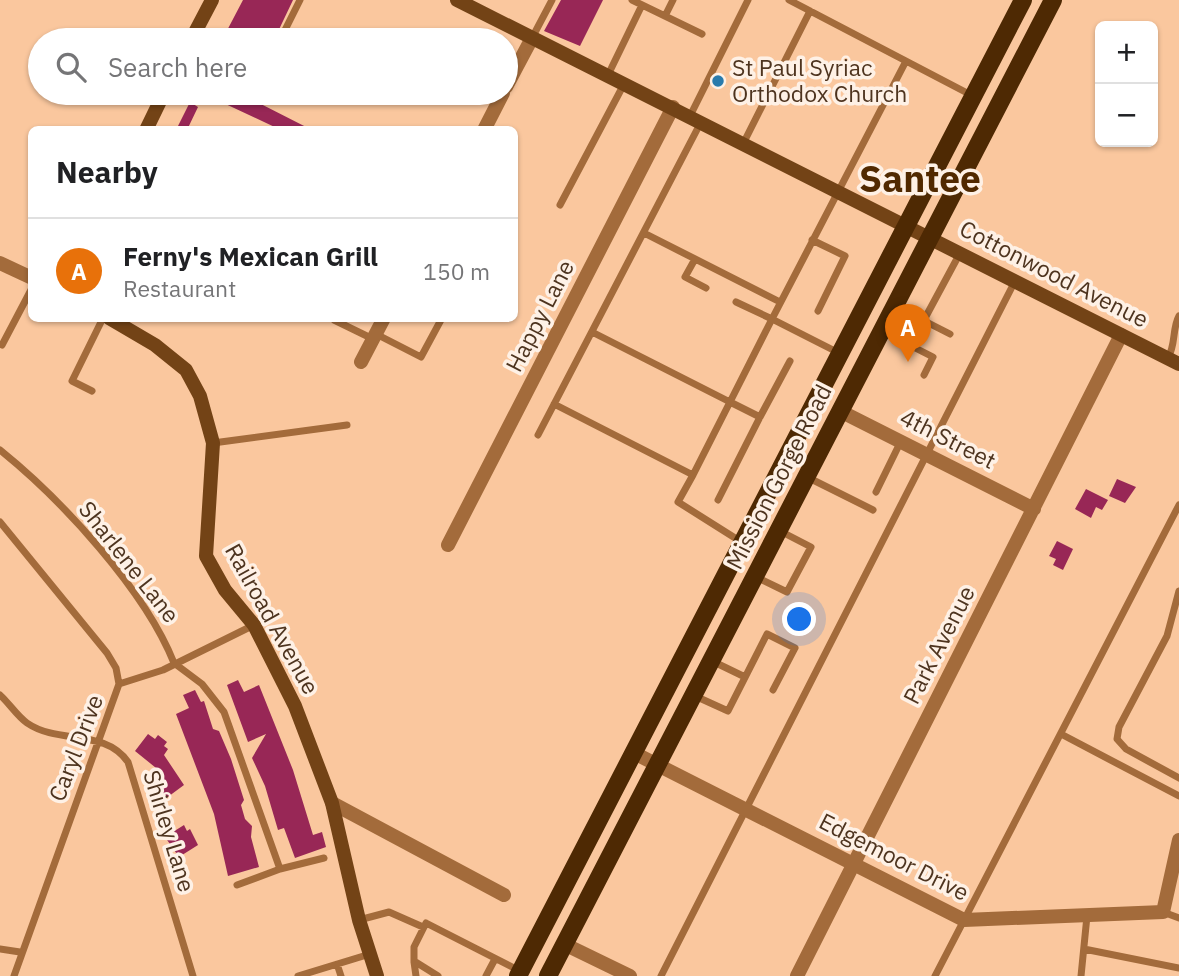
<!DOCTYPE html>
<html lang="en">
<head>
<meta charset="utf-8">
<style>
	body { margin:0; font-family:"IBM Plex Sans",sans-serif; background:#f2f2f2; color:#202124 }
	.controls { position:absolute; right:21px; top:21px; display:grid; overflow:hidden; border-radius:10px; box-shadow:0 2px 5px #0004 }
	.controls button { width:63px; height:63px; display:grid; place-items:center; padding:0; border:0; border-bottom:2px solid #e0e0e0; background:#fff; color:#202124; font:35px sans-serif }
	.you { position:absolute; left:800px; top:620px; width:24px; height:24px; margin:-18px; border:5px solid #fff; border-radius:50%; background:#1a73e8; box-shadow:0 0 0 10px #1a73e833 }
	.badge { display:grid; place-items:center; width:46px; height:46px; border-radius:50%; background:#2a7bac; color:#fff; font-size:23px; font-weight:700 }
	.pin { position:absolute; translate:-50% -58px; filter:drop-shadow(0 2px 4px #0008) }
	.pin::after { content:''; position:absolute; top:37px; width:24px; height:21px; background:inherit; clip-path:polygon(0 0,100% 0,50% 100%) }
	.list { margin:0; padding:0; list-style:none }
	h2 { display:flex; justify-content:space-between; align-items:center; height:91px; margin:0; padding:0 28px; font-size:30px }
	h2 small { font-size:23px; font-weight:400; color:#757577 }
	.list li { display:grid; grid-template-columns:46px 1fr auto; gap:21px; align-items:center; box-sizing:border-box; height:105px; padding:0 28px; border-top:2px solid #e0e0e0 }
	.list b { display:block; font-size:26px; white-space:nowrap }
	.list p { margin:0; font-size:23px; white-space:nowrap; color:#757577 }
	.list em { font-size:23px; font-style:normal; color:#757577 }
	.icon { flex:none; width:38px; height:38px; fill:none; stroke:currentColor; stroke-width:2; stroke-linecap:round; stroke-linejoin:round }
	.map { position:relative; flex:none; width:1179px; height:976px; overflow:hidden }
	.search { position:absolute; background:#fff; box-shadow:0 2px 5px #0004; left:28px; top:28px; width:490px; height:77px; display:flex; align-items:center; gap:18px; box-sizing:border-box; padding:0 24px; border-radius:38px; color:#757577; font-size:26px }
	.panel { position:absolute; background:#fff; box-shadow:0 2px 5px #0004; left:28px; top:126px; width:490px; height:196px; border-radius:10px }
	.map>svg:first-child { display:block }
</style>
</head>
<body>
<div class="map">
<svg width="1179" height="976" viewBox="0 0 1179 976">
	<rect width="100%" height="100%" fill="#fac79e"/>
	<path fill="#982756" d="M243,0H293L274,40H222Z
		M561,0H603L580,46L544,31Z
		M202,93H239L312,130H281Z
		M190,102L198,107L187,130H176Z
		M1117,479L1136,487L1125,503L1109,496Z
		M1086,489L1108,500L1102,510L1096,507L1091,518L1075,509Z
		M1057,541L1073,549L1063,570L1053,565L1056,559L1049,556Z
		M238,680L244,692L259,685L293,770L313,835L322,832L326,847L295,858L284,828L278,830L265,786L252,758L266,734L248,742L227,685Z
		M195,690L201,702L204,701L213,729L219,731L231,759L244,800L241,805L245,819L252,826L251,837L259,867L228,876L214,814L176,714L189,708L183,695Z
		M148,734L155,739L158,735L167,742L164,746L168,749L164,755L184,785L161,802L147,781L161,772L135,751Z
		M184,825L187,831L190,829L198,845L179,857L165,837Z"/>
	<g fill="none" stroke-linecap="round" stroke-linejoin="round">
		<path stroke="#a36b3b" stroke-width="7" d="M632,0L702,34
			M789,0L973,96
			M666,14L673,0
			M532,38L552,0
			M280,40L300,0
			M608,75L642,5
			M690,116L748,0
			M744,142L810,11
			M560,205L624,84
			M644,233L780,302
			M812,240L845,256L818,311
			M695,259L685,277L706,288
			M895,306L950,334
			M334,320L373,339
			M924,320L960,253
			M882,331L933,357L924,375
			M592,332L730,402L772,319L736,302
			M376,334L421,357L442,318
			M2,345L32,288
			M839,353L772,319L906,61
			M1168,358C1176,344 1172,329 1179,316
			M92,391L72,381L103,318
			M554,404L693,475L730,402L760,417L718,500
			M760,417L790,361
			M538,435L701,122
			M213,443L347,425
			M0,450C62,500 145,590 174,663
			M693,475L678,502L743,543
			M807,477L873,510
			M876,492L901,441
			M0,522L107,653L116,668L119,684L14,976
			M756,577L787,592L811,547L780,531
			M1179,591L1167,636L1119,727L1117,739L1126,749L1179,778
			M712,661L745,677
			M174,663L202,684L224,712L280,869L324,858
			M119,684L163,670L254,625
			M0,695C9,703 17,716 27,723C59,745 104,728 128,762L193,976
			M695,696L728,711L767,634L795,648L773,690
			M1061,734L1179,796
			M237,885L280,869
			M1163,912L1179,918
			M359,920L389,912L423,927
			M0,949L20,952
			M1084,949L1179,968
			M414,962L416,976
			M337,964L341,976
			M298,976L370,954
			M438,976L414,961V947L426,923L520,971
			M486,976L495,959
			M661,976L1015,281
			M935,976L1179,505
			M1081,976L1087,916"/>
		<path stroke="#a36b3b" stroke-width="14" d="M506,87L532,38
			M484,130L503,93
			M0,263L32,278
			M361,362L384,318
			M840,411L1034,509
			M448,545L673,107
			M634,753L964,920L1163,912L1179,840
			M332,803L504,895
			M564,944L630,976
			M797,976L1121,335"/>
		<path stroke="#734316" stroke-width="14" d="M457,0L1179,364
			M191,40L212,0
			M146,130L164,93
			M109,318L155,345L186,370L200,396L213,443L206,556L225,590L254,625L295,706L332,803L359,920L377,976"/>
		<path stroke="#4e2903" stroke-width="18" d="M518,976L1023,0
			M548,976L1053,0"/>
	</g>
	<circle fill="#2a7bac" stroke="#fef1e6" stroke-width="2.5" cx="718" cy="81" r="7"/>
	<g text-anchor="middle" stroke-width="7" stroke-linejoin="round" paint-order="stroke">
		<g font-size="23" fill="#4e341f" stroke="#fef1e6" text-anchor="start">
			<text x="732" y="76">St Paul Syriac<tspan x="732" dy="26">Orthodox Church</tspan></text>
		</g>
		<g font-size="23" fill="#4e341f" stroke="#fef1e6">
			<text transform="translate(1054 274) rotate(27)" y="8">Cottonwood Avenue</text>
			<text transform="translate(540 316) rotate(-63)" y="8">Happy Lane</text>
			<text transform="translate(948 439) rotate(27)" y="8">4th Street</text>
			<text transform="translate(779 477) rotate(-63)" y="8">Mission Gorge Road</text>
			<text transform="translate(129 562) rotate(52)" y="8">Sharlene Lane</text>
			<text transform="translate(272 619) rotate(61)" y="8">Railroad Avenue</text>
			<text transform="translate(939 645) rotate(-63)" y="8">Park Avenue</text>
			<text transform="translate(76 748) rotate(-69)" y="8">Caryl Drive</text>
			<text transform="translate(169 831) rotate(73)" y="8">Shirley Lane</text>
			<text transform="translate(894 857) rotate(27)" y="8">Edgemoor Drive</text>
		</g>
		<g font-size="37" font-weight="bold" fill="#512900" stroke="#fef1e6">
			<text x="920" y="192">Santee</text>
		</g>
	</g>
</svg>
<div class="controls">
<button>+</button>
<button>−</button>
</div>
<div class="you"></div>
<div class="pin badge" style="left:908px;top:362px;background:#e8710a">A</div>
<div class="search"><svg class="icon" aria-label="search" viewBox="0 0 24 24"><circle cx="10" cy="10" r="6"/><path d="M15 15l6 6"/></svg>Search here</div>
<section class="panel">
<h2>Nearby<small></small></h2>
<ul class="list">
<li><span class="badge" style="background:#e8710a">A</span><div><b>Ferny's Mexican Grill</b><p>Restaurant</p></div><em>150 m</em></li>
</ul>
</section>
</div>
</body>
</html>
